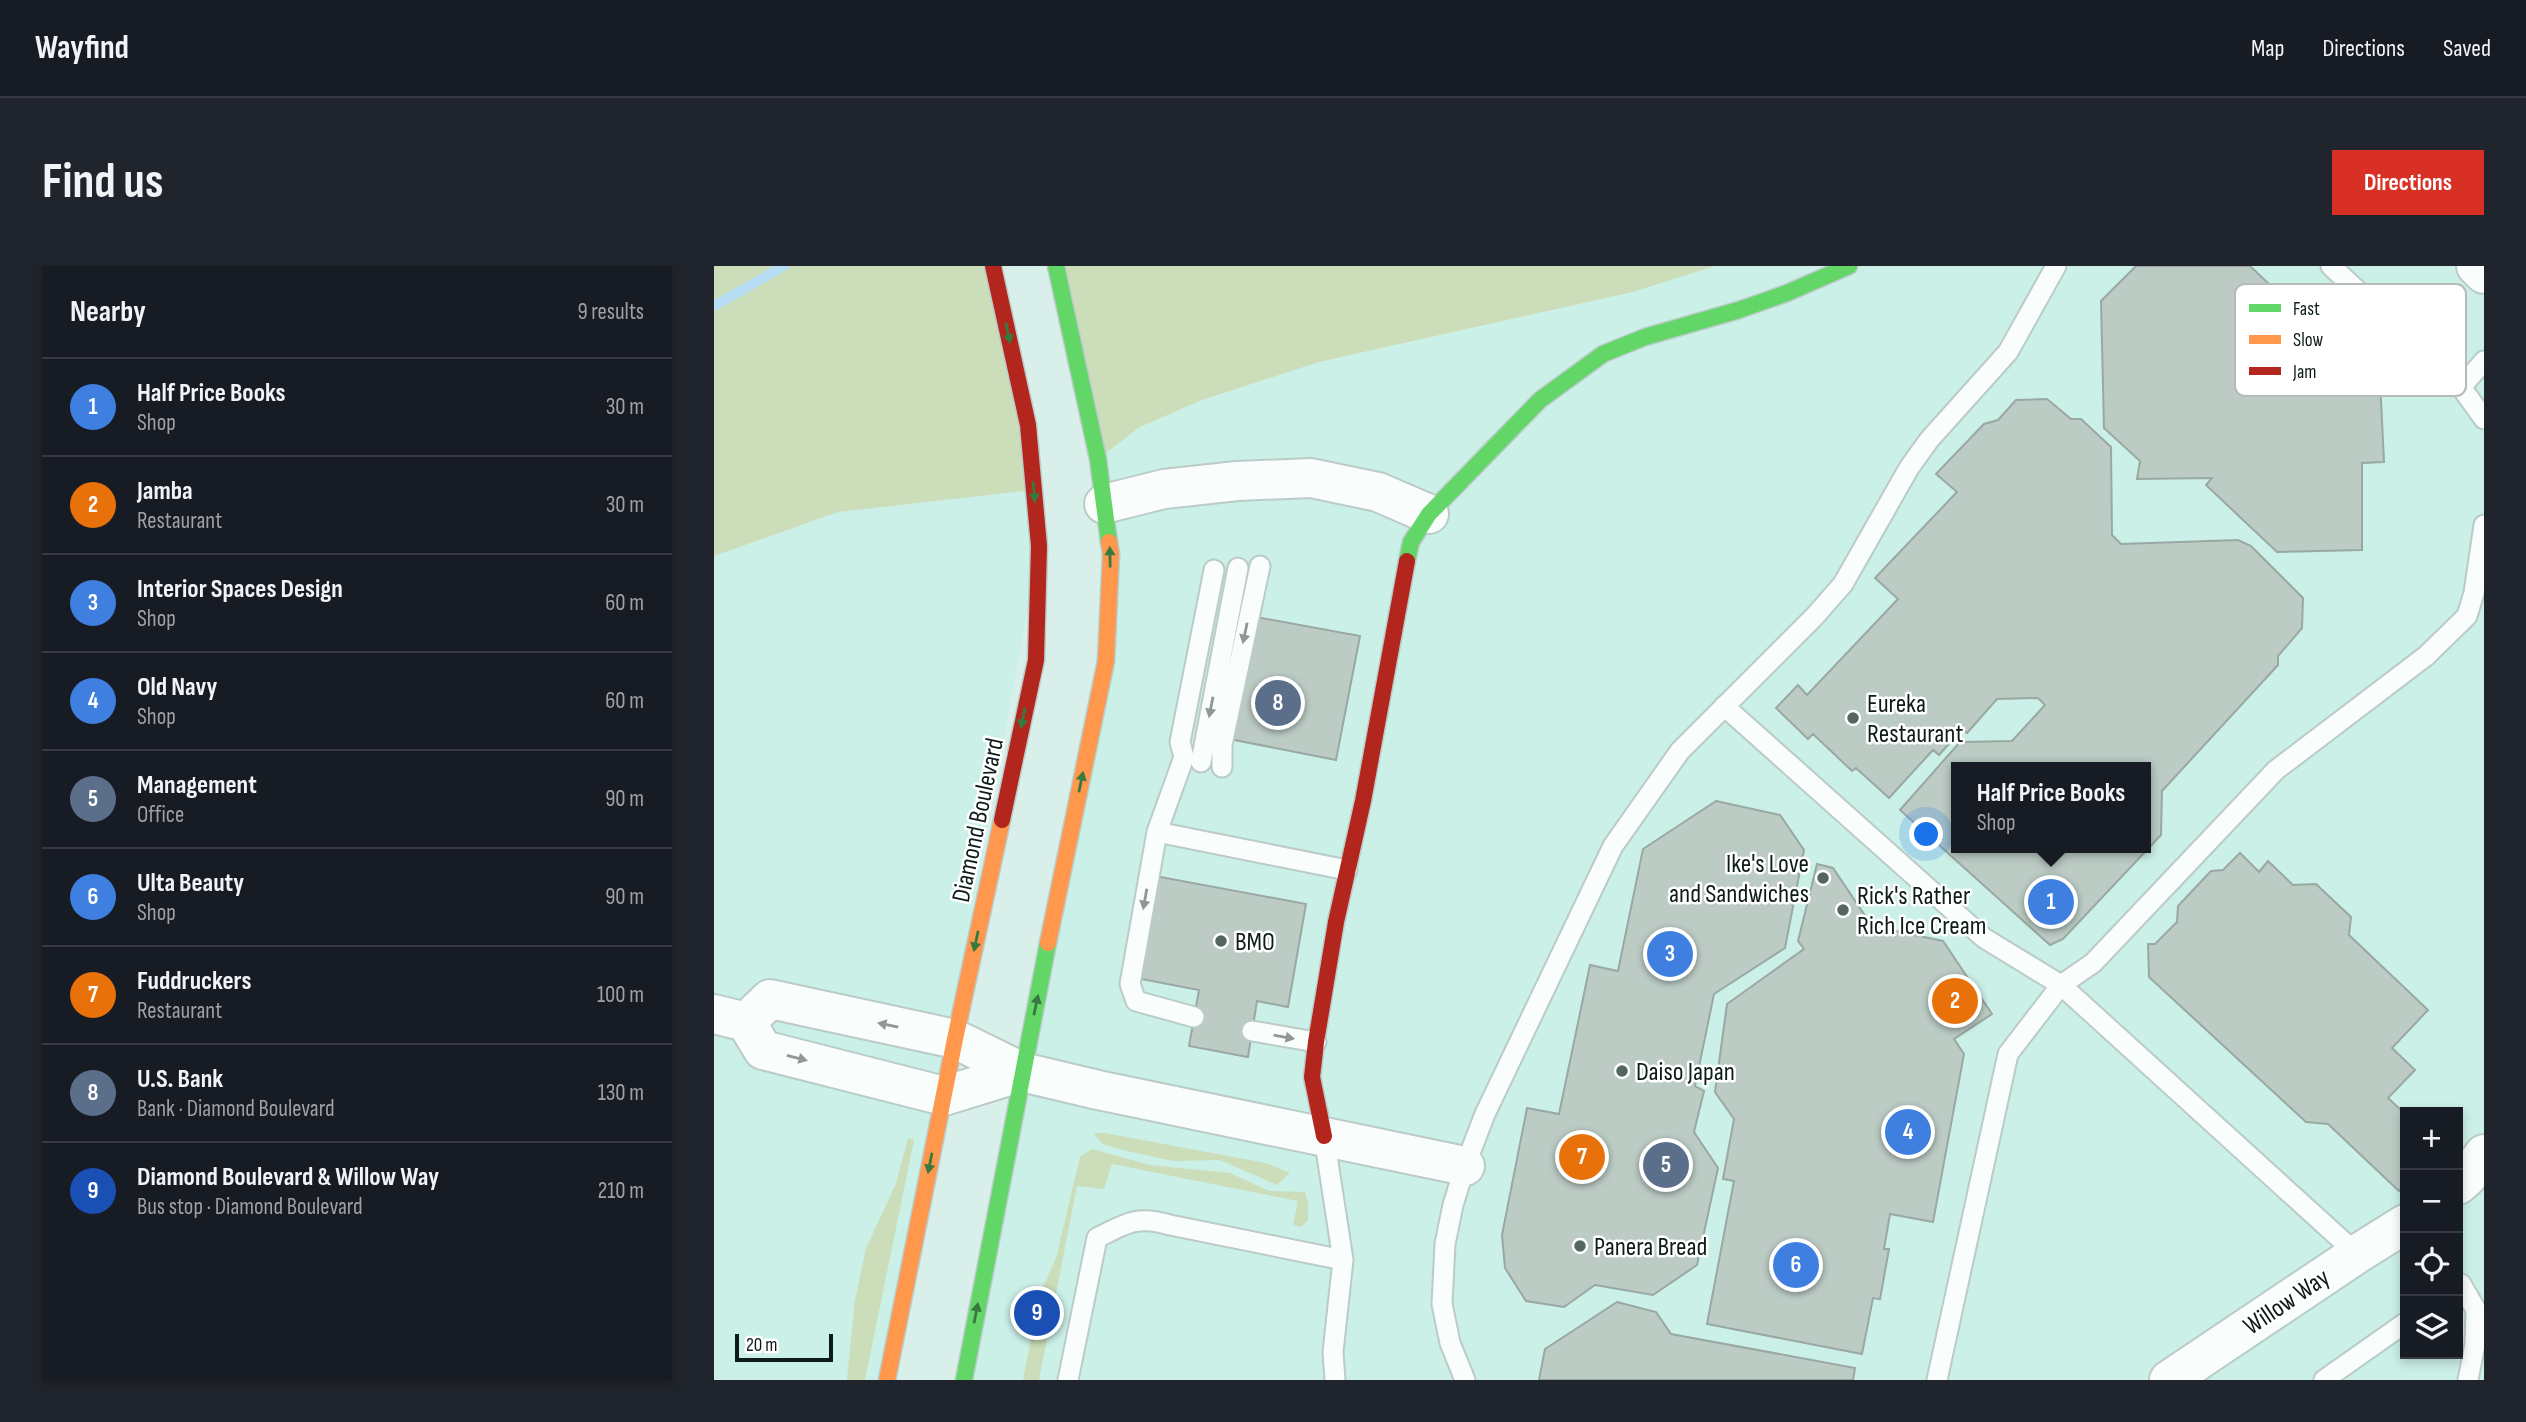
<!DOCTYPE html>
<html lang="en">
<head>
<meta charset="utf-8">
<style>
	body { margin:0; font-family:"Sofia Sans Condensed",sans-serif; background:#20242c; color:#f1f3f6 }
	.controls { position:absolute; right:21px; bottom:21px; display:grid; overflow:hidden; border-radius:0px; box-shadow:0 4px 10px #0003 }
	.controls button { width:63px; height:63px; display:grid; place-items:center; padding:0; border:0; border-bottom:2px solid #363941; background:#171b24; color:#f1f3f6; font:35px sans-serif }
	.scale { position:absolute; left:21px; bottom:18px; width:98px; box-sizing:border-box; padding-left:7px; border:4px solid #0d1c19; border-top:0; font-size:19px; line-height:24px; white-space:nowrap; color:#0d1c19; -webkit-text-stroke:5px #fff; paint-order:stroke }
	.you { position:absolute; left:1213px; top:569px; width:24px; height:24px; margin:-18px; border:5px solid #fff; border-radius:50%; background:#1a73e8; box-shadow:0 0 0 10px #1a73e833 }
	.badge { display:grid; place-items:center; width:46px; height:46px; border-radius:50%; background:#d93025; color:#fff; font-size:23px; font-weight:700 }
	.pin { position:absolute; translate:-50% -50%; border:4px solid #fff; box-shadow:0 2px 7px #0006 }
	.popup { position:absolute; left:1237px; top:496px; width:200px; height:91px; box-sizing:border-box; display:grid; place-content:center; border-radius:0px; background:#171b24; filter:drop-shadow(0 2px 5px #0005); font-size:23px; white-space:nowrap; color:#9ea1a6 }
	.popup b { font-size:26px; color:#f1f3f6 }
	.popup::after { content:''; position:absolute; left:50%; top:100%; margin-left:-14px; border:14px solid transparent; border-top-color:#171b24 }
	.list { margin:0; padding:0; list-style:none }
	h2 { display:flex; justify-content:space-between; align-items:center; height:91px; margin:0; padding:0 28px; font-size:30px }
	h2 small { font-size:23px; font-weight:400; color:#9ea1a6 }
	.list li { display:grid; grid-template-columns:46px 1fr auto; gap:21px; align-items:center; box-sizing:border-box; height:98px; padding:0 28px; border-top:2px solid #363941 }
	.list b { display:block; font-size:26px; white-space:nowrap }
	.list p { margin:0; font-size:23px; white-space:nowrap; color:#9ea1a6 }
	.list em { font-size:23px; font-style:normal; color:#9ea1a6 }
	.icon { flex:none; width:38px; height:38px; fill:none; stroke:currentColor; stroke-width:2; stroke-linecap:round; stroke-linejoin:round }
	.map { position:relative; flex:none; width:1770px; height:1114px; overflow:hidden; border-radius:0px }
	header { display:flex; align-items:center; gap:42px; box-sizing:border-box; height:98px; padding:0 35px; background:#171b24; border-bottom:2px solid #363941 }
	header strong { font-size:33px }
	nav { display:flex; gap:38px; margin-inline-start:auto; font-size:24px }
	.intro { display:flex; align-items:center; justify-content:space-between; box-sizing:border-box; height:168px; padding:0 42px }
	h1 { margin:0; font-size:49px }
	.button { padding:18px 32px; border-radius:0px; background:#d93025; color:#fff; font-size:24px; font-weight:700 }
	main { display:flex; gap:42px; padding:0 42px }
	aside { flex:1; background:#171b24; border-radius:0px; box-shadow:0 4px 10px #0003 }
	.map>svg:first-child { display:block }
</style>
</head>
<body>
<header>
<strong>Wayfind</strong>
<nav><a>Map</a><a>Directions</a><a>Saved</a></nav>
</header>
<div class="intro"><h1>Find us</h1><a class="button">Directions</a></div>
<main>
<aside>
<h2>Nearby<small>9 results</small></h2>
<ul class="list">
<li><span class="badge" style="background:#3f7fe0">1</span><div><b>Half Price Books</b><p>Shop</p></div><em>30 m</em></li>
<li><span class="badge" style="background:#e8710a">2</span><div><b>Jamba</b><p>Restaurant</p></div><em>30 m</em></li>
<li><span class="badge" style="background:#3f7fe0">3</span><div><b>Interior Spaces Design</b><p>Shop</p></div><em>60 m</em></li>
<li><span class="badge" style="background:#3f7fe0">4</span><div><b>Old Navy</b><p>Shop</p></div><em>60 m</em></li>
<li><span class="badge" style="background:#5c6f8a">5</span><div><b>Management</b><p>Office</p></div><em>90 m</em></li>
<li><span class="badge" style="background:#3f7fe0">6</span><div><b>Ulta Beauty</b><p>Shop</p></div><em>90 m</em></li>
<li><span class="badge" style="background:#e8710a">7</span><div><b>Fuddruckers</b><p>Restaurant</p></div><em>100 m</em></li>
<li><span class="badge" style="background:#5c6f8a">8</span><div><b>U.S. Bank</b><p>Bank · Diamond Boulevard</p></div><em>130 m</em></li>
<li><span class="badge" style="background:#1a4fb4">9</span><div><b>Diamond Boulevard &amp; Willow Way</b><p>Bus stop · Diamond Boulevard</p></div><em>210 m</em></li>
</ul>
</aside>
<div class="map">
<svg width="1770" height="1114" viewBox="0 0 1770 1114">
	<rect width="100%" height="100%" fill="#d9efea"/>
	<path fill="#cbf0e8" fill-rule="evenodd" d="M1001,0H1770V1114H250L392,395L384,193L426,161L488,134L606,96L919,26ZM1242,501H1432V582H1242ZM1691,846H1744V1088H1691Z
		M320,224L325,280L173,1114H0V290L124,246Z"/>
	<path fill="#ccddba" d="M0,0H279L320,224L124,246L0,290Z
		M342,0H1001L919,26L605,96L488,134L426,161L384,193Z
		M379,867H391L552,897L576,907L563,919L506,894L459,895L404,883L389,878Z
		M194,872L200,874L151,1114H133L141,1034L152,982L182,918Z
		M378,883L436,899L516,907L555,925L591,926L594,937V954L587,961L579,959L584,935L398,898L390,923L363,920L325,1114H309L325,1030L342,992L366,891Z"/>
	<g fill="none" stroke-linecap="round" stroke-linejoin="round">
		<path stroke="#b8def6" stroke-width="10" d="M0,40L70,0"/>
	</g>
	<path fill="#bcccc5" stroke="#99a8a2" stroke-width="2" fill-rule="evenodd" d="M1422,0H1536L1621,80L1627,74L1666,113L1670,196L1648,197V284L1563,286L1492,219L1498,212L1423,213L1426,195L1390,162L1387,35Z
		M1333,133L1357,153H1367L1397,181L1398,269L1407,278L1524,274L1537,280L1589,332L1588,362L1564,390V399L1448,525L1447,569L1349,673L1336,679L1186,544L1246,476L1298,475L1331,439L1324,432L1283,433L1253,467L1248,463L1225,489L1219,484L1175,532L1142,502L1138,505L1099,468L1094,473L1062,442L1084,419L1093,429L1184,333L1161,312L1243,226L1222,208L1270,158L1284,154L1302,134ZM1242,501H1432V582H1242Z
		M542,351L646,370L622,494L490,468Z
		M1002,535L1066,549L1090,584L1071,682L1000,728L981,820L990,825L980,866L1004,902L983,999L939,1029L881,1019L850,1041L812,1035L791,1002L788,969L813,842L845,848L876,699L904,705L929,583Z
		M1526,587L1545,606L1554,595L1579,619L1602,618L1637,651L1635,669L1714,744L1678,782L1701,804L1674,832L1691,848V918L1685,925L1614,858L1592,856L1435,711L1434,678H1441L1463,656L1464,640L1497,605L1509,604Z
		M1103,598L1119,602L1158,660L1229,675L1278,748L1240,773L1250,788L1219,956L1176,948L1170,983H1175L1166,1033L1159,1032L1148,1088L993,1058L1020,915L1009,913L1020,853L1001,826L1013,738L1090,683L1084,675Z
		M441,610L592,638L574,741L543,735L534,791L475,780L485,724L422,712Z
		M903,1036L942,1046L957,1068L1141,1102L1139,1114H825L831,1083Z"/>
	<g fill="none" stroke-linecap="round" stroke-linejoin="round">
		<defs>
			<path id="lane" d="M1617,0L1747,121L1770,153
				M1747,121L1770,95
				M500,304L466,476L470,491L443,566L633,604
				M1010,440L1270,672L1347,719L1643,988
				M487,496L524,302
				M508,501V479L546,300
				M443,566L416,718L422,735L480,751
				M538,765L602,776
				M610,870L629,994L619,1086L621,1114
				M1747,1018L1762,1044L1761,1078L1754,1114
				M354,1114L383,972C412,957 424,949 456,959L629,994
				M751,1114L736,1077L728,1038L731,978L739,939L751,900L771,848L899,580L966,485L1100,351L1129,318L1195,202L1215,174L1294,86L1342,0
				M1223,1114L1294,788L1347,719L1379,697L1562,504L1712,390L1753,350L1760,327L1770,259
				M1610,1114L1691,1057"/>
			<path id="street" d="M1762,0L1770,8
				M390,238L450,223L523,215L597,212L664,226L715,248
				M0,748L32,756L49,784L230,830L308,806L241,773L56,733L32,756
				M308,806L384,824L751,900
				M1744,919L1753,911L1770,888
				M1455,1114L1643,988L1691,958"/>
			<path id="fast" d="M342,0L384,193L395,276
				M693,295L697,276L715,248L826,134L889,88L931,71L1025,44L1073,27L1135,0
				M250,1114L334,677"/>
			<path id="slow" d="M334,677L392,395L397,288L395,276
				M173,1114L241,773L288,554"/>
			<path id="jam" d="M279,0L314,159L325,280L322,394L288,554
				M610,870L598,811L602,776L622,656L649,535L693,295"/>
		</defs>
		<use href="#lane" stroke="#bacbc8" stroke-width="23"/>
		<use href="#street" stroke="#bacbc8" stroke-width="42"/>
		<use href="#fast" stroke="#bacbc8" stroke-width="19"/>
		<use href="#slow" stroke="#bacbc8" stroke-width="19"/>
		<use href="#jam" stroke="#bacbc8" stroke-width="19"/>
		<use href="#lane" stroke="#f9fdfc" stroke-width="19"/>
		<use href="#street" stroke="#f9fdfc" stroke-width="38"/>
		<use href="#fast" stroke="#63d668" stroke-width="16"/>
		<use href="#slow" stroke="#ff974d" stroke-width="16"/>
		<use href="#jam" stroke="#b3261e" stroke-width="16"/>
	</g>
	<defs><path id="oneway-solid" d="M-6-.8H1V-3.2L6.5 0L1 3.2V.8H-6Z" transform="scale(1.75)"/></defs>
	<g fill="#387940">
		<use href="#oneway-solid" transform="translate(294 67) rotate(78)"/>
		<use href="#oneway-solid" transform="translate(320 226) rotate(84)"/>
		<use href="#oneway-solid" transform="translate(396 291) rotate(-91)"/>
		<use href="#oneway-solid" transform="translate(309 452) rotate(102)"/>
		<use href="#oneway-solid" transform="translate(367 516) rotate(-78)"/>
		<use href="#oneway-solid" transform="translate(262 675) rotate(102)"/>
		<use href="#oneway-solid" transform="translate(322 739) rotate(-78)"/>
		<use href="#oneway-solid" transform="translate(216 897) rotate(101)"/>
		<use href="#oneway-solid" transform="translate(262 1047) rotate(-79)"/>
	</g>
	<g fill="#8f9896">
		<use href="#oneway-solid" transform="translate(531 367) rotate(102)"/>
		<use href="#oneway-solid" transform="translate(497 441) rotate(101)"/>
		<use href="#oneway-solid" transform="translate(431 633) rotate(100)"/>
		<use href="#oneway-solid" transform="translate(174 759) rotate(-168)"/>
		<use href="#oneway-solid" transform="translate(570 771) rotate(10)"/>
		<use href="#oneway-solid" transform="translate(83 792) rotate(14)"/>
	</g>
	<g fill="#546662" stroke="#fff" stroke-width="2.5">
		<circle cx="1139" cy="452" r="7"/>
		<circle cx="1109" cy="612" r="7"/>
		<circle cx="1129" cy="644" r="7"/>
		<circle cx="507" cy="675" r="7"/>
		<circle cx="908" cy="805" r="7"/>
		<circle cx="866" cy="980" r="7"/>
	</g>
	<g text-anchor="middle" stroke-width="5" stroke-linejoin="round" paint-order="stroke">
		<g font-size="26" fill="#0d1c19" stroke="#fff" text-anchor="start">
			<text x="1153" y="446">Eureka<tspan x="1153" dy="30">Restaurant</tspan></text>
			<text x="1095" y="606" text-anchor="end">Ike's Love<tspan x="1095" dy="30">and Sandwiches</tspan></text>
			<text x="1143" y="638">Rick's Rather<tspan x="1143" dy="30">Rich Ice Cream</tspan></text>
			<text x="521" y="684">BMO</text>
			<text x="922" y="814">Daiso Japan</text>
			<text x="880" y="989">Panera Bread</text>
		</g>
		<g font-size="26" fill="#0d1c19" stroke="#fff">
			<text transform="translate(263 554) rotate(-78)" y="9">Diamond Boulevard</text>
			<text transform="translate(1572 1035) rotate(-34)" y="9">Willow Way</text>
		</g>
	</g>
	<rect x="1521" y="18" width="231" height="112" rx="10" fill="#fff" stroke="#b6bbba" stroke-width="2"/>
	<rect x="1535" y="38" width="32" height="8" fill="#63d668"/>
	<rect x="1535" y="69" width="32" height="9" fill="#ff974d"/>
	<rect x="1535" y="101" width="32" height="8" fill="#b3261e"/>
	<g font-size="19" fill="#0d1c19">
		<text x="1579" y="49">Fast</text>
		<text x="1579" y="80">Slow</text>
		<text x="1579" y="112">Jam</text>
	</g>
</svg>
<div class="controls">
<button>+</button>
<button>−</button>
<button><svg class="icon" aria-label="locate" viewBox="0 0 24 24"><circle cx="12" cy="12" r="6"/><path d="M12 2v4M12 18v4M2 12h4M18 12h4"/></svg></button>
<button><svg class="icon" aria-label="layers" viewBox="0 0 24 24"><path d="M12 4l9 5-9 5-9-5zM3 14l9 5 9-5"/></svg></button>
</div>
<div class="scale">20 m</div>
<div class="you"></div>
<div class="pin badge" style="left:1337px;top:636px;background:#3f7fe0">1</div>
<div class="popup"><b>Half Price Books</b>Shop</div>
<div class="pin badge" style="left:1241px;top:735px;background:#e8710a">2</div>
<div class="pin badge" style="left:956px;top:688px;background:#3f7fe0">3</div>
<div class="pin badge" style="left:1194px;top:866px;background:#3f7fe0">4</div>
<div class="pin badge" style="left:952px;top:899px;background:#5c6f8a">5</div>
<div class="pin badge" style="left:1082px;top:999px;background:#3f7fe0">6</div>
<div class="pin badge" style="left:868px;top:891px;background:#e8710a">7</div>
<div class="pin badge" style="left:564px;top:437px;background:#5c6f8a">8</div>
<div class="pin badge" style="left:323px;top:1047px;background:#1a4fb4">9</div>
</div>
</main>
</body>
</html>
